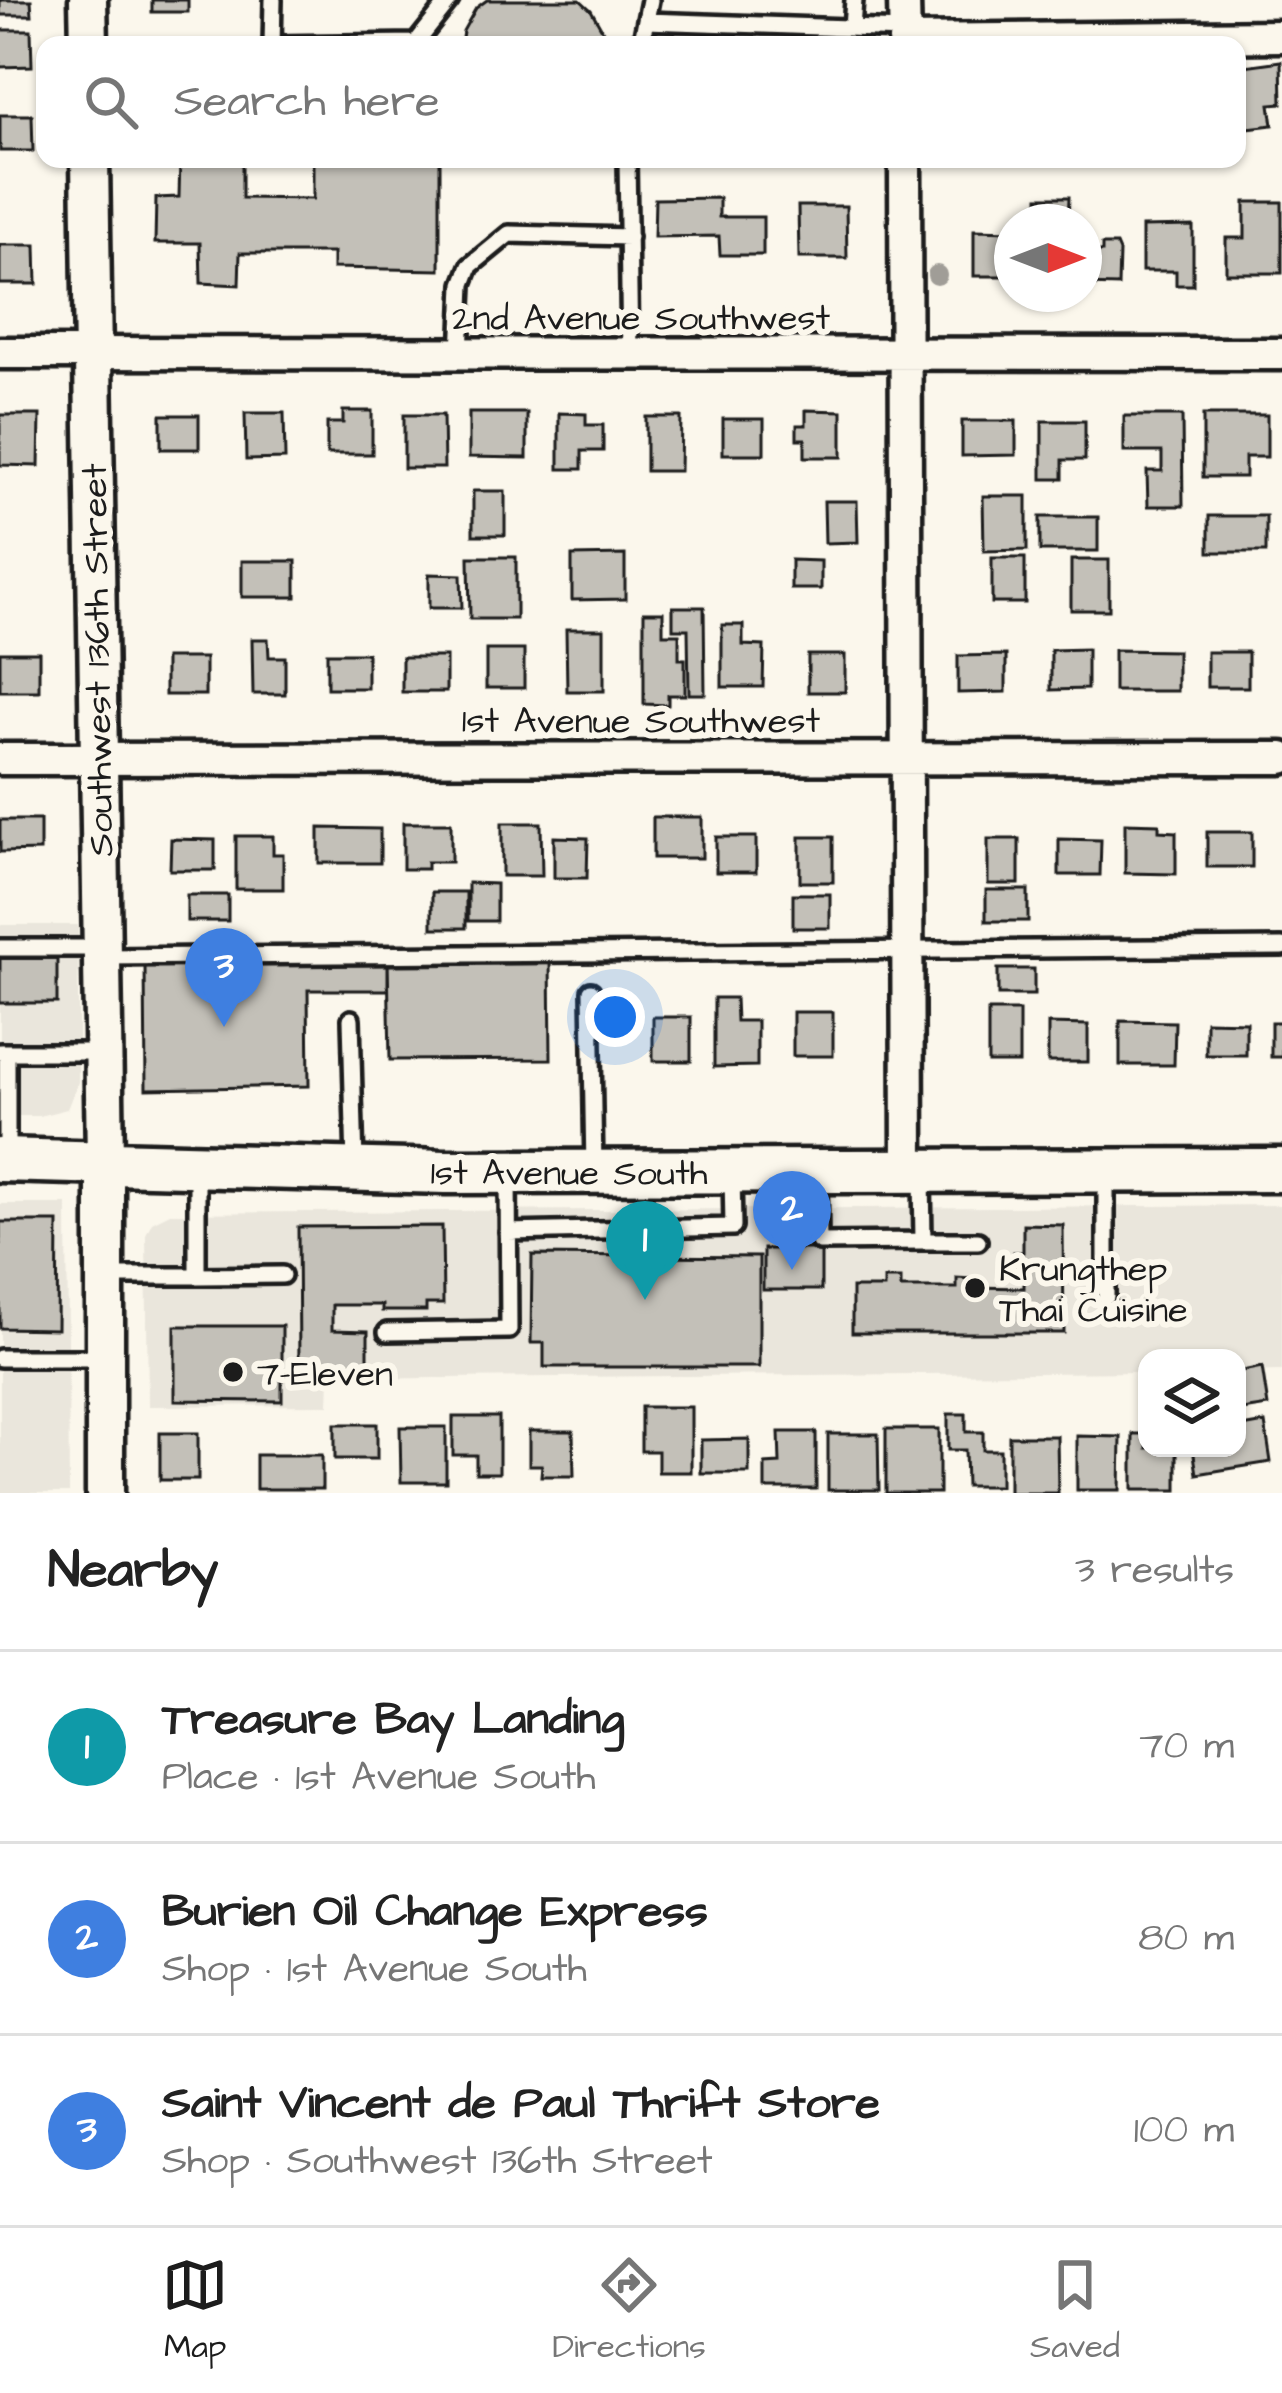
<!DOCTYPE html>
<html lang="en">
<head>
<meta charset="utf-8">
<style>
	body { margin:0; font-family:"Architects Daughter",sans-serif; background:#f2f2f2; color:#222 }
	.controls { position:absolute; right:36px; bottom:36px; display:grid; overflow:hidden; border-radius:24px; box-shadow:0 3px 9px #0004 }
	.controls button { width:108px; height:108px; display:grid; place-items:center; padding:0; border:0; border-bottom:3px solid #e0e0e0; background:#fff; color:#222; font:60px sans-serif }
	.compass { position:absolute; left:994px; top:204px; width:108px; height:108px; border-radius:50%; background:#fff; box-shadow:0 3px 9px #0004; rotate:90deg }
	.you { position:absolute; left:615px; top:1017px; width:42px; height:42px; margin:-30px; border:9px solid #fff; border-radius:50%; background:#1a73e8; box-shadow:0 0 0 18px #1a73e833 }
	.badge { display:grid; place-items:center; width:78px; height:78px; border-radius:50%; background:#1c1c1c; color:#fff; font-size:39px; font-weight:700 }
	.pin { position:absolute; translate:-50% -99px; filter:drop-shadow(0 3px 6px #0008) }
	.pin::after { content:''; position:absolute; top:63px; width:42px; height:36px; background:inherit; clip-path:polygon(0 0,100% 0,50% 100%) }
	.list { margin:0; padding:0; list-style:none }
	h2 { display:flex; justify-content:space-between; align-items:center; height:156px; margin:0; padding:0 48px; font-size:51px }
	h2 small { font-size:39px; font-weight:400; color:#767676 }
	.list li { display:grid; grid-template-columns:78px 1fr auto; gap:36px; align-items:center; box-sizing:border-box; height:192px; padding:0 48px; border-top:3px solid #e0e0e0 }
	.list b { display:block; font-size:45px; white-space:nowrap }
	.list p { margin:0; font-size:39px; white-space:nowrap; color:#767676 }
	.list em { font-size:39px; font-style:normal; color:#767676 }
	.icon { flex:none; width:66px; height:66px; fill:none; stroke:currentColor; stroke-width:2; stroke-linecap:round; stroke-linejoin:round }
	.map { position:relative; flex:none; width:1282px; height:1493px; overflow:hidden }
	.search { position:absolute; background:#fff; box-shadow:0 3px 9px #0004; left:36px; right:36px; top:36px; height:132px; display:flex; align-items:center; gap:30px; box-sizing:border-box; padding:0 42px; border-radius:24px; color:#767676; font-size:45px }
	.sheet { height:732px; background:#fff }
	nav { display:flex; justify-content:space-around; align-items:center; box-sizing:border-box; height:168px; border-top:3px solid #e0e0e0; background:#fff; font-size:33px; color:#767676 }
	nav a { display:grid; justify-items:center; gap:6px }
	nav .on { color:#1c1c1c }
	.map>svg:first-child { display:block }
</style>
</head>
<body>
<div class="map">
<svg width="1282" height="1493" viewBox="0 0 1282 1493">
	<rect width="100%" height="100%" fill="#fbf7ec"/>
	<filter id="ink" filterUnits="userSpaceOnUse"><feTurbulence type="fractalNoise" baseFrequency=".00833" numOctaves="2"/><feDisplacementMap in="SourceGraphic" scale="24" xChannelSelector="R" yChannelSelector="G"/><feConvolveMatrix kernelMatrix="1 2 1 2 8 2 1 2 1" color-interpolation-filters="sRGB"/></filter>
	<g filter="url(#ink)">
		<path fill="#eae6dc" d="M0,925H78V1082L67,1109L39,1116H0Z
			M0,1204H67L69,1493H0Z
			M1282,1205V1371L1237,1372V1358H1147V1372L330,1379L329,1405L148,1406L146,1234L152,1222L170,1213Z"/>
		<path fill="#c3c0b8" stroke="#1c1c1c" stroke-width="3" d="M0,0H31L32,15H0Z
			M152,0H188V12H152Z
			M487,0H580L591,10L604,33L606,45H461L463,31L476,8Z
			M0,30H31L32,66L0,67Z
			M1281,61L1282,103L1270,104L1273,125L1239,129L1237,67Z
			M0,115H32L33,151H0Z
			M180,159H242V198L313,199V159H440V270L333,268V253H240L239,285L201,283L200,243H155L156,198L179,197Z
			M1071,159H1109V165H1071Z
			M1039,197H1069L1068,222H1039Z
			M719,198V217H763V255H720L719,236L654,237L655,199Z
			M1245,202H1282V273H1226V238H1245Z
			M798,206H846L847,258H799Z
			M1193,226V285H1176V271H1142V227Z
			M974,230L1012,231V276H974Z
			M0,245H36L37,284H0Z
			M1102,245H1116L1119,252L1118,286L1084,285V252H1102Z
			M806,410L842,411V457H805V439H797V425H806Z
			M343,411H372V454H327V423H343Z
			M245,413H284L285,459L246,460Z
			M469,413H527V458L469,457Z
			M559,413L586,414V425H603V451H582V469H559Z
			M0,415H40L39,466L0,465Z
			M161,415H199V449H161Z
			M404,415H443L444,468H404Z
			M1203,415H1267V457H1245V477H1203Z
			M1124,416H1182L1183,506H1148L1147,471H1162V452H1124Z
			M646,417H681L680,471H646Z
			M723,419H764V454H723Z
			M962,421H1016V455L962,456Z
			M1042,421H1085V460H1063V479H1042Z
			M473,491H505V535H473Z
			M983,496H1027V550L984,551Z
			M824,501H857L858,542L825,543Z
			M1209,516H1266V552H1209Z
			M1040,517H1098V551H1040Z
			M625,555V599L572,600V556Z
			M469,557H516V619H470Z
			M992,558H1025V603H992Z
			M791,560L821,561V589H791Z
			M1071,560H1109V610H1071Z
			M242,561H296V597H242Z
			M429,574L461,575L462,608H429Z
			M673,607H704L705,694H689L688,629H673Z
			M644,612H663V634H679V659H685V695H668V705L644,704Z
			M722,625H743V645L764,646L763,687H722Z
			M566,629H604V691H567Z
			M252,639H268L269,657H285V694H253Z
			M1087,649V689L1051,690V650Z
			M486,650H524V688H486Z
			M1114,650L1177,651V691H1114Z
			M0,652H39V691H0Z
			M1207,652H1248V687H1207Z
			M327,653H367V688H327Z
			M808,655H845V692H808Z
			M1006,655V692L958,693V656Z
			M402,657H446V692H402Z
			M165,658H205V695H165Z
			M653,817H702V858H653Z
			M0,820H40V851L0,852Z
			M403,823H451V862H427V869H403Z
			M502,823H541L542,876H502Z
			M1125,823L1159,824V831L1176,832V874L1125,873Z
			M319,828L380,829V863H319Z
			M1207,832H1252V867H1207Z
			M236,836H273V854H283V889H236Z
			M554,837L588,838L587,878H554Z
			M716,837H756V872H716Z
			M800,837H833V882H800Z
			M171,839L215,840V870H170Z
			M988,839H1019V884H988Z
			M1059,839L1101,840L1100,875H1059Z
			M468,883L496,884V921H468Z
			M986,890H1028V921H986Z
			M432,892H466V928H432Z
			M793,894H830V928H793Z
			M187,895H228V921H187Z
			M0,956L57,957V1003H0Z
			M253,958H388V990H308L309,1086L146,1089L145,963H253Z
			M388,958H550L551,1059L390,1060Z
			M998,969H1034V995H998Z
			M714,998H735L736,1021H757V1066L714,1067Z
			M988,1011H1019V1063H988Z
			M793,1012H833V1056H793Z
			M653,1017H691V1061H653Z
			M1120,1021L1175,1022L1174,1065H1120Z
			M1206,1021L1246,1022V1055H1206Z
			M1271,1022H1282V1057H1271Z
			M1048,1024L1088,1025V1062H1048Z
			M0,1222H58L57,1329L0,1328Z
			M1023,1224L1063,1225L1064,1333H852V1288H884V1279H901V1288H957V1278L972,1279V1287L1024,1288V1268L1014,1267V1252H1023Z
			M442,1226L443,1304H426V1311H382V1305H332V1330L368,1331V1365H299L298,1227Z
			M763,1249H821V1290H763Z
			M532,1255L759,1257V1367H544V1343H531Z
			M175,1326H282V1401L175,1400Z
			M1262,1367L1268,1406L1242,1410L1237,1372Z
			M641,1407H691V1472H658V1451H641Z
			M948,1414H966V1432H983V1450H1000V1486H966L965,1450H948Z
			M453,1417H499V1473H476V1455H453Z
			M1265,1423L1271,1462L1197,1474L1193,1448H1237V1428Z
			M335,1424H377V1459H335Z
			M400,1427H446V1482H401Z
			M886,1429H939V1493H886Z
			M529,1431H573L574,1476H541L542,1465H529Z
			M779,1432H816V1489H765V1464L780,1463Z
			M160,1433H198V1480H160Z
			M828,1434H878L879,1490H828Z
			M1133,1434H1147V1448H1177V1490H1133Z
			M1009,1436H1057L1058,1493H1009Z
			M1077,1436L1121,1437L1120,1490H1077Z
			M749,1439V1473H701V1440Z
			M256,1455H322V1489H256Z"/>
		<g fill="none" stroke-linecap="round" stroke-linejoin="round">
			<defs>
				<path id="service" d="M646,21L904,30
					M852,28L854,0
					M270,45L416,43L450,0
					M272,45L273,0
					M641,45L650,0
					M627,159L630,355
					M460,355L463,284L470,266L509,234L629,237
					M0,948H100
					M103,957L1282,947
					M591,991L594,1169
					M351,1019L355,1166
					M0,1052H100
					M7,1157V1052
					M1106,1174V1297
					M818,1175L819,1242L923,1241
					M922,1175L923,1241H978
					M508,1232L733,1227L732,1173
					M105,1276H197V1166
					M197,1276L282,1275
					M387,1332L509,1330L508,1173
					M0,1358H105"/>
				<path id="minor" d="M904,0L905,45
					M904,40L1280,36
					M905,159L908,1172
					M0,353L1282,354
					M0,759L1282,758"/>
				<path id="tertiary" d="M88,0L89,45
					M90,159L105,1160V1493"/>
				<path id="secondary" d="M0,1160L446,1172L1282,1170"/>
			</defs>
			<use href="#service" stroke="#1c1c1c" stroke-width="24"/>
			<use href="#minor" stroke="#1c1c1c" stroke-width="39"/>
			<use href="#tertiary" stroke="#1c1c1c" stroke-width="45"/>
			<use href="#secondary" stroke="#1c1c1c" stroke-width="51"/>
			<use href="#service" stroke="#fbf7ec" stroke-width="15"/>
			<use href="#minor" stroke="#fbf7ec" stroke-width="30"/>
			<use href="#tertiary" stroke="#fbf7ec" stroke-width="36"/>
			<use href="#secondary" stroke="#fbf7ec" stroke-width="42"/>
		</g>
		<circle fill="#a09d97" cx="937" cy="275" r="10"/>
	</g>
	<g fill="#1c1c1c" stroke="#fbf7ec" stroke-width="4.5">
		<circle cx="975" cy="1288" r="12"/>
		<circle cx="233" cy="1372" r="12"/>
	</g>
	<g text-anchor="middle" stroke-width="12" stroke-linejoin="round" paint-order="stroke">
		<g font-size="36" fill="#1c1c1c" stroke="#fbf7ec">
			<text x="641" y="329">2nd Avenue Southwest</text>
			<text transform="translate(96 660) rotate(-91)" y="13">Southwest 136th Street</text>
			<text x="641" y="732">1st Avenue Southwest</text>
			<text x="569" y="1184">1st Avenue South</text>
		</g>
		<g font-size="36" fill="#1c1c1c" stroke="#fbf7ec" text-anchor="start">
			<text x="999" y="1280">Krungthep<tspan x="999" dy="41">Thai Cuisine</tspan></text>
			<text x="257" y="1385">7-Eleven</text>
		</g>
	</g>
</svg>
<div class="controls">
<button><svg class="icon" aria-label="layers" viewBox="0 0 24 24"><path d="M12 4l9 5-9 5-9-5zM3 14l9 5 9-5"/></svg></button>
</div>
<svg class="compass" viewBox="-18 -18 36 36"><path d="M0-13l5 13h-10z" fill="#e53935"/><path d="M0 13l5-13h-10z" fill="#767676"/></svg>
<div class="you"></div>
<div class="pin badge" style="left:645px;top:1300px;background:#0f9aa8">1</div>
<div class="pin badge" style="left:792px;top:1270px;background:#3f7fe0">2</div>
<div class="pin badge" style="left:224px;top:1027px;background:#3f7fe0">3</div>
<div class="search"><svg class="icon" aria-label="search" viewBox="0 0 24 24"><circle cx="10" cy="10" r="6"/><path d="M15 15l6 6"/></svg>Search here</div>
</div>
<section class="sheet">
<h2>Nearby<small>3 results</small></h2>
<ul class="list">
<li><span class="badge" style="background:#0f9aa8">1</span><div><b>Treasure Bay Landing</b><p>Place · 1st Avenue South</p></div><em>70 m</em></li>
<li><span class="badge" style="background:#3f7fe0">2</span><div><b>Burien Oil Change Express</b><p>Shop · 1st Avenue South</p></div><em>80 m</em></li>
<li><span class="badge" style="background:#3f7fe0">3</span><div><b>Saint Vincent de Paul Thrift Store</b><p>Shop · Southwest 136th Street</p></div><em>100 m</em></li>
</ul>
</section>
<nav>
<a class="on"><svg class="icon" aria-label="map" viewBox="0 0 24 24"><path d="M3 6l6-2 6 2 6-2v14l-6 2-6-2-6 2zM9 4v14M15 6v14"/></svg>Map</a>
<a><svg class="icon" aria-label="directions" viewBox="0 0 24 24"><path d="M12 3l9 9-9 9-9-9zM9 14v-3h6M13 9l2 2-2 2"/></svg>Directions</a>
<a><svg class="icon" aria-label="saved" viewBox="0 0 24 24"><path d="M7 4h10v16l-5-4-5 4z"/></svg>Saved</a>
</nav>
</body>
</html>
